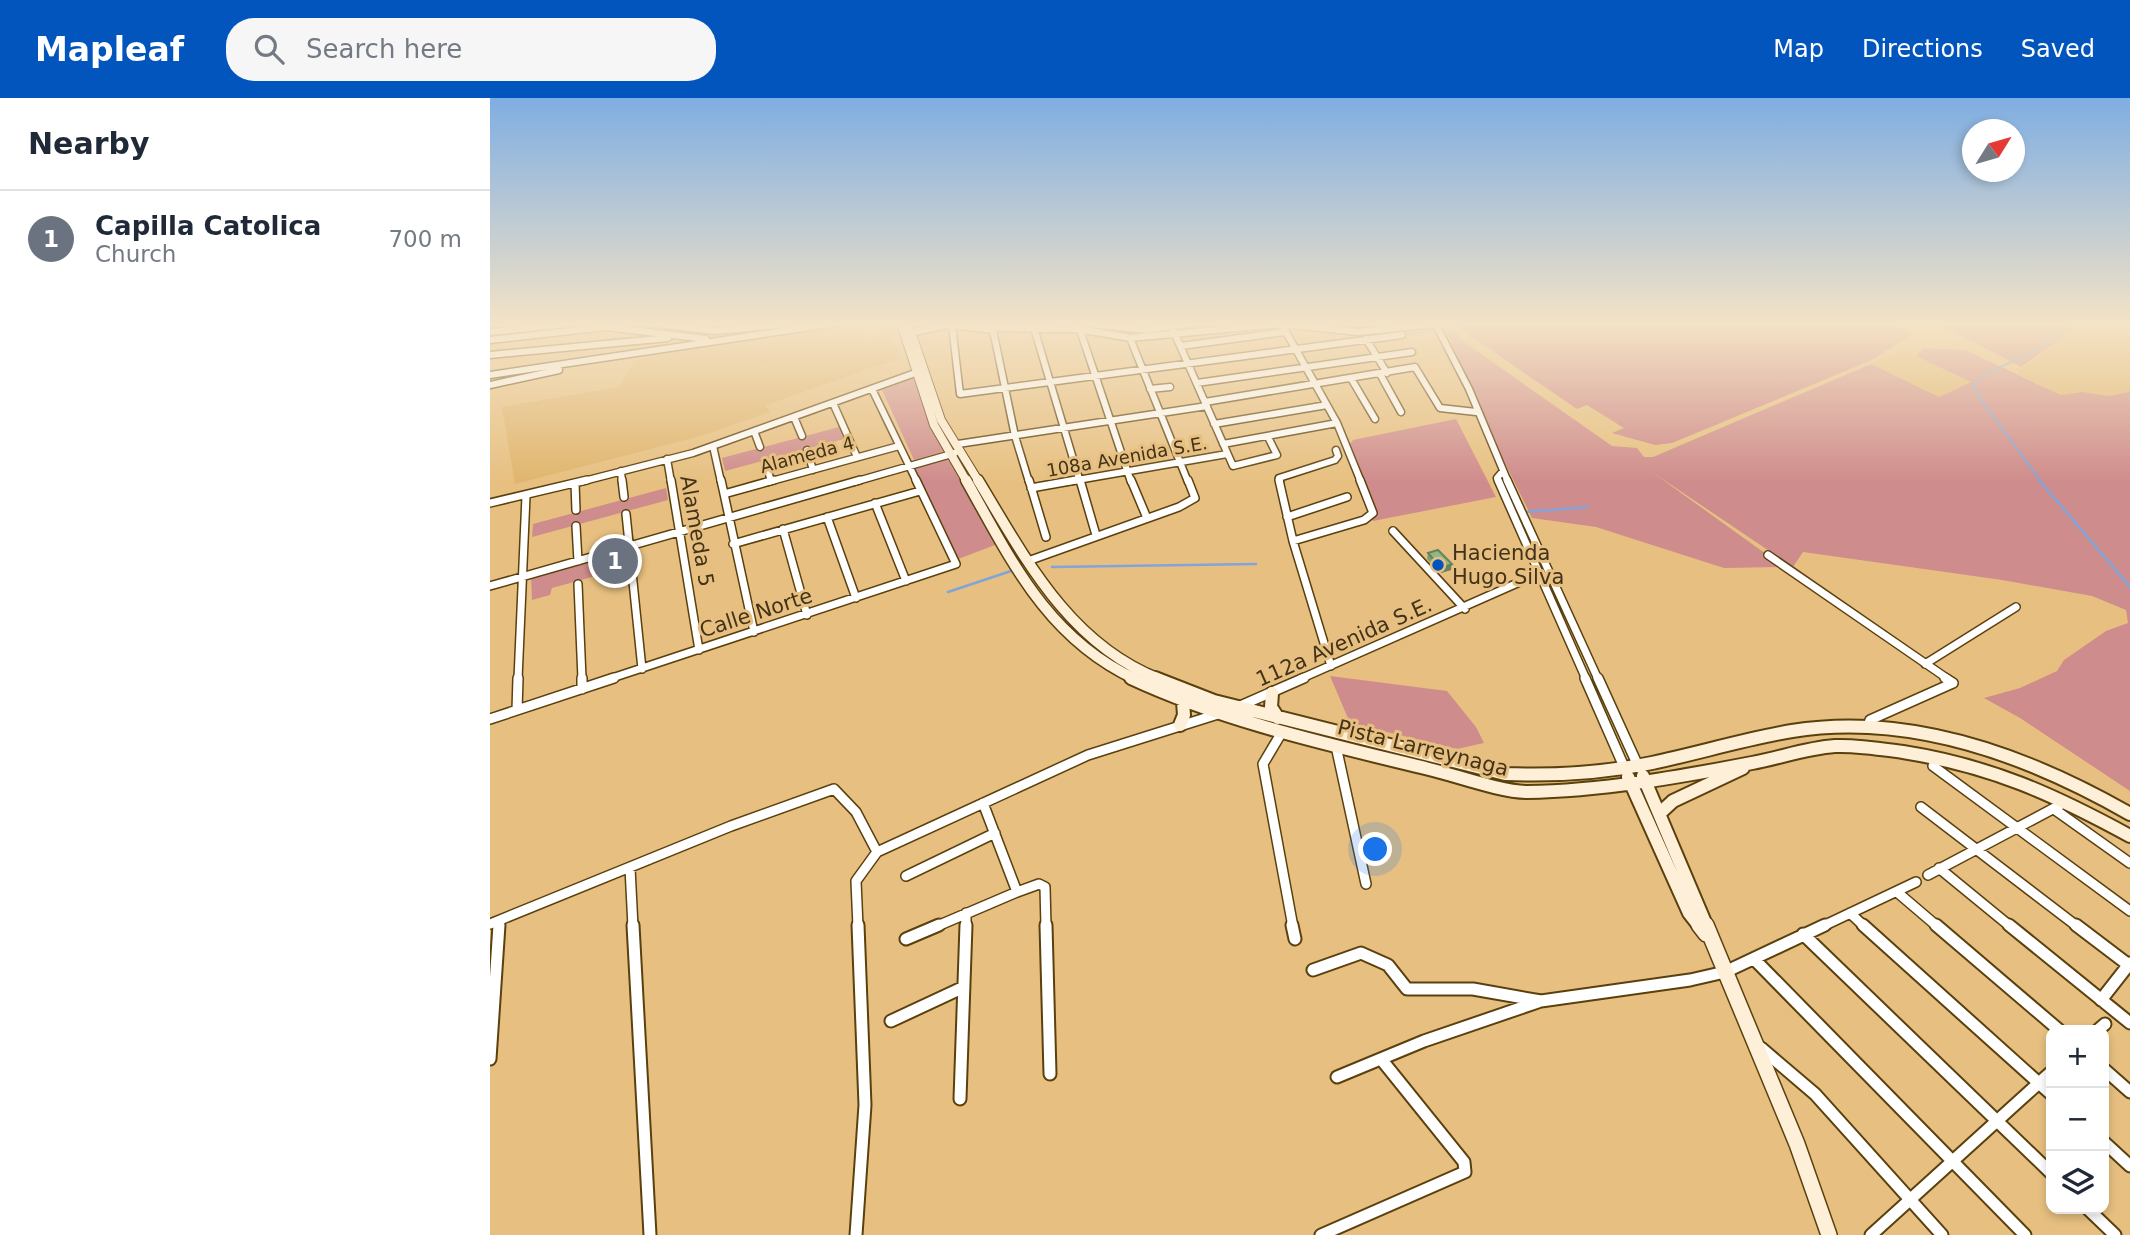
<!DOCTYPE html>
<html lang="en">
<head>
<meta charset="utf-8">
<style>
	body { margin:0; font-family:"DejaVu Sans",sans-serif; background:#f6f6f7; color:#1f2937 }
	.controls { position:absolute; right:21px; bottom:21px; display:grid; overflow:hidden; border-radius:14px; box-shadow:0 4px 10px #0003 }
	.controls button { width:63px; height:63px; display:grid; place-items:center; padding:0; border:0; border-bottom:2px solid #e0e1e3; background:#fff; color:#1f2937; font:35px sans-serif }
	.compass { position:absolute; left:1472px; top:21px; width:63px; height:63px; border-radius:50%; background:#fff; box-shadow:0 4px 10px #0003; rotate:53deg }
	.you { position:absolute; left:886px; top:752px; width:24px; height:24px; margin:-18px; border:5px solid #fff; border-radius:50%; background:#1a73e8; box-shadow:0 0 0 10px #1a73e833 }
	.badge { display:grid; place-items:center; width:46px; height:46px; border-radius:50%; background:#0355be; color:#fff; font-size:23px; font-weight:700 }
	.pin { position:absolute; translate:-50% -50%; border:4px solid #fff; box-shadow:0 2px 7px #0006 }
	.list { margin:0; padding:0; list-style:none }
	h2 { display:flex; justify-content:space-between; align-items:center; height:91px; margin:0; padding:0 28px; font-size:30px }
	h2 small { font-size:23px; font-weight:400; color:#747a83 }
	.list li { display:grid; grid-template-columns:46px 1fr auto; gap:21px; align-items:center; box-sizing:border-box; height:98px; padding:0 28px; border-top:2px solid #e0e1e3 }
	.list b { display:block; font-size:26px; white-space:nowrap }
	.list p { margin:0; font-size:23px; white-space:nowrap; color:#747a83 }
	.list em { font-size:23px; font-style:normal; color:#747a83 }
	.icon { flex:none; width:38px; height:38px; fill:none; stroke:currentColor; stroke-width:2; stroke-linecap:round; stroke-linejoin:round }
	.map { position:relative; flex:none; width:1640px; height:1137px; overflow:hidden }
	header { display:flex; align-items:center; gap:42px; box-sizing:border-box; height:98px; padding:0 35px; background:#0355be; color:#fff }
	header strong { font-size:33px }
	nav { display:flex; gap:38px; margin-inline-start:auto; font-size:24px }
	.search { width:490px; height:63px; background:#f6f6f7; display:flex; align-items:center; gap:18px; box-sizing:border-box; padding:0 24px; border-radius:28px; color:#747a83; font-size:26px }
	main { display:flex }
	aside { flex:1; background:#fff }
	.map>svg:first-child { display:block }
</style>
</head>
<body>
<header>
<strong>Mapleaf</strong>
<div class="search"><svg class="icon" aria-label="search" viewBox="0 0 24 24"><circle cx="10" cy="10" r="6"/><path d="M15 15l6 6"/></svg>Search here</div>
<nav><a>Map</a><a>Directions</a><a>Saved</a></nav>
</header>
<main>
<aside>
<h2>Nearby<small></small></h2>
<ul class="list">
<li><span class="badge" style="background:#6b7280">1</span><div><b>Capilla Catolica</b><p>Church</p></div><em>700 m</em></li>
</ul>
</aside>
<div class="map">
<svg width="1640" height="1137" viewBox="0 0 1640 1137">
	<rect width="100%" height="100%" fill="#e7c081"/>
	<path fill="#e0b56e" d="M371,225L377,231L366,232L378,241L399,236L411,260L276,307L280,314L211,338L25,386L12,309L129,289L144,263L180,253Z
		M1593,225H1640V358L1571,297L1527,275Z
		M1414,252L1482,284L1449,299L1381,266Z"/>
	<path fill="#cf8c8c" d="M985,225H1401L1422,236L1382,262L1182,345L1165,347L1122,335L1134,330L1097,307L1087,311L966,228Z
		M1441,225H1593L1531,269L1450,226Z
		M963,232L974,244L1122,348L1147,350L1154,359H1163L1381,266L1449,299L1481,284L1426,258L1433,250L1475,252L1571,297L1592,294L1619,298L1639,294L1640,291V693L1530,620L1494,600L1530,590L1567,573L1574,562L1616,533L1638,525L1636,512L1602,498L1512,482L1313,454L1303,469L1162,374L1294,469L1234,470L1106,429L1042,420L984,302L957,233Z
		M425,280L440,329L455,353L424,362L392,292Z
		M966,321L1006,399L883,423L857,350L863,342Z
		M349,329L354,341L235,373L232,360Z
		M469,357L513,444L468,461L424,370Z
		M176,390L178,402L42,439L43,426Z
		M114,456L113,476L62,490L60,497L42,502L41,478Z
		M840,578L957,593L986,629L994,645L967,651L860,625Z"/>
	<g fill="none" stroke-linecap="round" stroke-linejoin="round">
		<path stroke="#82a4d8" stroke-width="2" d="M139,225L207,236L264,234
			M505,225H553
			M566,225L587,228
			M826,225L868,231
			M118,227L138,225
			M698,232L725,225
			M912,232L923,236L979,225
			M624,234L653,236
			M0,239L98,228
			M1551,384L1483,290L1491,279L1547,251L1583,225"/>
		<path stroke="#82a4d8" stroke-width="2.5" d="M1549,382L1640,489
			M1035,414L1097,409
			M562,469L766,466
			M458,494L521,473"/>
		<defs>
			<path id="street-far3" d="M159,225L226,233L306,225
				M490,225L512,230L589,231L640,240L791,226L868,234L945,226
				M592,225L657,232L704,225
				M680,225L743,368L787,357L778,339
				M861,225H880
				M945,225L979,291L1018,384
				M462,227L470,296L912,237
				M589,229L641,384
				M544,230L590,384
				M0,234L86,225
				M419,235L458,227L503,232L525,338L539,384
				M640,240L698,384
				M876,241L897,275
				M0,242L116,229L216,241
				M691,248L794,234
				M0,257L178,240
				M890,276L911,314
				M0,277L347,225
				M862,282L885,321
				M707,285L922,254
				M0,287L69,272
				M382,291L427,384
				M660,291L680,289
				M715,304L925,269L950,310L986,314
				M343,305L367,359
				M304,319L312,338
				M847,325L871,384
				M724,326L837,307
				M264,333L270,349
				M468,346L717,308
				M733,346L847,325L791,225
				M223,348L231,384
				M317,352L323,372
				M177,361L181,384
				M275,363L281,383
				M131,373L132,384
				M90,384L203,355L428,274
				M278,384L409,348
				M364,384L465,355
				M576,384L737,356
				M790,384L789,380L845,362L848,358L846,352
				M1009,384L1007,380L1013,373"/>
			<path id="street-far2" d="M132,382L134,399
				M181,382L209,552
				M231,382L264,534
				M539,382L556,439
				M590,382L606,437
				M641,382L657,420
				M789,382L803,443L841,568
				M1008,382L1096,581
				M1017,382L1108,581
				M85,385L86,412
				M541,390L586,382
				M234,396L284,382
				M0,405L97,382
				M385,405L416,483
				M136,416L152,571
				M337,419L366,500
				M797,419L857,399
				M86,428L88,463
				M293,431L317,517
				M903,433L975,511
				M803,443L874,422L883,415L870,382
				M243,446L430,393
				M1278,457L1458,581
				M538,463L689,409L705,400L698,382
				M88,486L92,581
				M0,488L370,382
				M1435,566L1526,509
				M28,581L36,398
				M119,581L466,466L426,382
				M810,581L1048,476"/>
			<path id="street-far1" d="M92,580V591
				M1095,580L1135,671
				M1108,580L1149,670
				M1455,580L1463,585
				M750,608L814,580
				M27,612L28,580
				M0,621L124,580
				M1378,629L1380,622L1463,585
				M792,634L773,666L803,829
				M846,648L876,786
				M1443,668L1640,813
				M1431,709L1588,829
				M1564,711L1640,765
				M387,754L598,657L728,616
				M140,770L143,829
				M1449,770L1521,829
				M1438,777L1570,707
				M416,778L505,735
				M527,794L549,786L555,789L556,829
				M1407,794L1448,829
				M1360,815L1375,829
				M0,826L241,728L344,691L366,714L387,754L366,783L368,829
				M9,829V823
				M445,829L527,794L493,705
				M476,829V815
				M1331,829L1426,784"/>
			<path id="street" d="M143,827L160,1137
				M556,827L560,976
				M802,827L805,841
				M1373,827L1561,996
				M1446,827L1569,932
				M1519,827L1640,925
				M1586,827L1640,868
				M1313,836L1561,1075
				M416,841L449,827
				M1264,861L1535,1137
				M823,872L871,855L898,867L917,891H983L1051,903L1200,882L1235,874L1335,827
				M1611,902L1640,865
				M401,923L474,889
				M1608,932L1615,926
				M1271,950L1325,996L1452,1137
				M0,961L9,827
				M1614,971L1640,994
				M847,979L934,943L1048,904
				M470,1001L476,827
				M1614,1044L1640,1068
				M1598,1111L1625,1137
				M366,1137L375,1007L368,827
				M831,1137L975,1074L974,1064L891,961
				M1381,1137L1561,974"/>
			<path id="secondary-far3" d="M411,225L444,327L477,384
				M418,225L451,322L489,384"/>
			<path id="secondary-far2" d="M476,382C521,462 557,540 645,581
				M488,382C535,460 579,546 669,581"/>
			<path id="secondary-far1" d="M641,580C736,624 837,646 939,671C965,677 1011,694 1037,694C1111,693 1189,679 1262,665C1290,660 1316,650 1345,648C1368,647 1391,651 1413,654C1501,668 1563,696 1640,738
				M665,580L724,603L1015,676C1065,678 1113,675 1162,665C1209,655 1255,641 1302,633C1420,614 1539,658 1640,716
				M782,595L781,609L788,620
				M690,627L694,617L693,604
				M1153,678L1217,829
				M1138,679L1199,815L1210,829
				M1170,715L1183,703L1253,670"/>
			<path id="secondary" d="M1209,827L1216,836
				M1216,827L1307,1046L1339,1137"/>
		</defs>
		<use href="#street-far3" stroke="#5a400d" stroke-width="9"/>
		<use href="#street-far2" stroke="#5a400d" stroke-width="10"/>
		<use href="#street-far1" stroke="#5a400d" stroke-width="12"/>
		<use href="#street" stroke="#5a400d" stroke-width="15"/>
		<use href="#secondary-far3" stroke="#5a400d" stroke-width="10"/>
		<use href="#secondary-far2" stroke="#5a400d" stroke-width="13"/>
		<use href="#secondary-far1" stroke="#5a400d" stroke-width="16"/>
		<use href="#secondary" stroke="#5a400d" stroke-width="18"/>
		<use href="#street-far3" stroke="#fff" stroke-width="6"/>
		<use href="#street-far2" stroke="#fff" stroke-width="7"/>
		<use href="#street-far1" stroke="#fff" stroke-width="9"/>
		<use href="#street" stroke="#fff" stroke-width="11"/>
		<use href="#secondary-far3" stroke="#feefd8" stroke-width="8"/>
		<use href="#secondary-far2" stroke="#feefd8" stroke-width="10"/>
		<use href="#secondary-far1" stroke="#feefd8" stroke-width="12"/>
		<use href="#secondary" stroke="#feefd8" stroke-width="15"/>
	</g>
	<path fill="#7c9f72" d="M938,455L962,466L961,472L951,475L937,461Z"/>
	<path fill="#65825d" d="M130,450L134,456L135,469L114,476L109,470Z
		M962,466L961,472L951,475V470Z"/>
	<path fill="#90b985" stroke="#65825d" stroke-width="2" d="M130,450L131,463L109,470V456Z
		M948,452L962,466L951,470L938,455Z"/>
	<linearGradient id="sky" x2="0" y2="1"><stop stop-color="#7faee2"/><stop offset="0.59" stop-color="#f4e3c6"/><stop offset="1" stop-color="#f4e3c6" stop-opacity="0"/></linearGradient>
	<rect width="1640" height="384" fill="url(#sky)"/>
	<circle fill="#0355be" stroke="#e7c081" stroke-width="2.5" cx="948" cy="467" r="7"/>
	<g text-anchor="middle" stroke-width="6" stroke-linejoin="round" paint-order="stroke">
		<g font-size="18" fill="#423218" stroke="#e7c081">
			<text transform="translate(317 357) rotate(-15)" y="6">Alameda 4</text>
			<text transform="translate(637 359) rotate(-10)" y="6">108a Avenida S.E.</text>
		</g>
		<g font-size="21" fill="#423218" stroke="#e7c081">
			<text transform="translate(207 433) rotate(80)" y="7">Alameda 5</text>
			<text transform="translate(266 515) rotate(-18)" y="7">Calle Norte</text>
			<text transform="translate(854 544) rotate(-24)" y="7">112a Avenida S.E.</text>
			<text transform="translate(933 650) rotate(14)" y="7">Pista Larreynaga</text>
		</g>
		<g font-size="21" fill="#423218" stroke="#e7c081" text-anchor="start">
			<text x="962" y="462">Hacienda<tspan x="962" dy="24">Hugo Silva</tspan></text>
		</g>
	</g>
</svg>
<div class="controls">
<button>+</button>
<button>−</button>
<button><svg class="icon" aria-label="layers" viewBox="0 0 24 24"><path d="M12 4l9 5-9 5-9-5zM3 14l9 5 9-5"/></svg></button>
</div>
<svg class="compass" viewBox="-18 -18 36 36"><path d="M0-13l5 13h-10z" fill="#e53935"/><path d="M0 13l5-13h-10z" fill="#747a83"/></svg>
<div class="you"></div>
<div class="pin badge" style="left:125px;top:463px;background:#6b7280">1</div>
</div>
</main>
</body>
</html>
